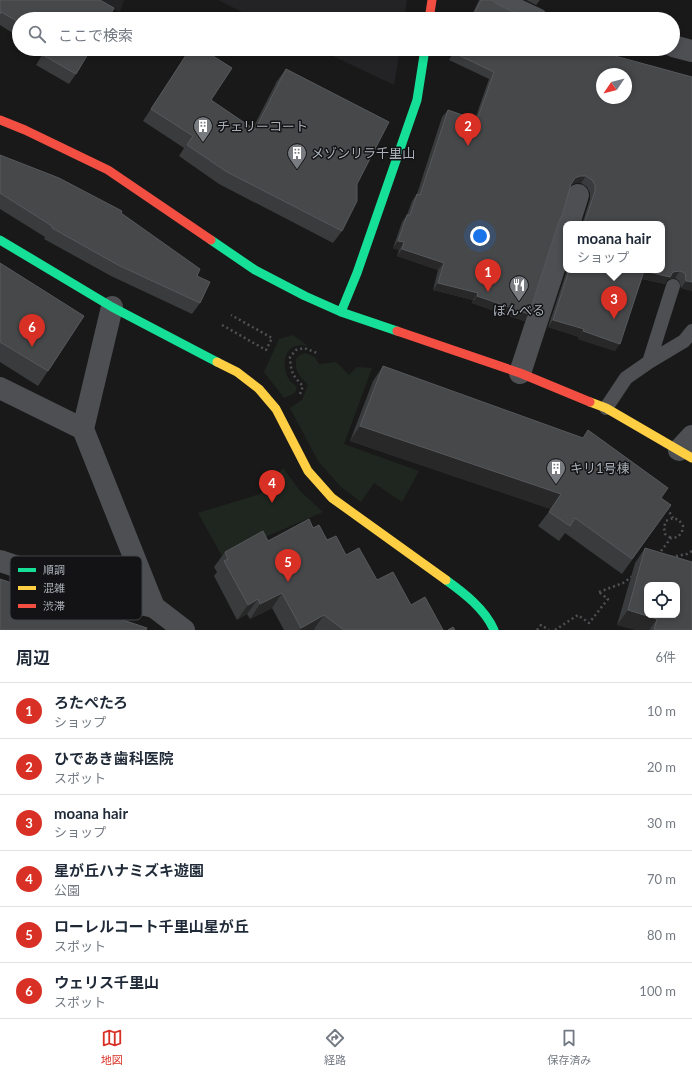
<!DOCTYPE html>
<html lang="ja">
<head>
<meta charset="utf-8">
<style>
	body { margin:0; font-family:Lato,"Noto Sans JP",sans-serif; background:#f6f6f7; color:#1f2937 }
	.controls { position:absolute; right:12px; bottom:12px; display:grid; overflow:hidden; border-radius:8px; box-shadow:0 2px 6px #0003 }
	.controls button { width:36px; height:36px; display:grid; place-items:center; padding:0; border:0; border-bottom:1px solid #e0e1e3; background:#fff; color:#1f2937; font:20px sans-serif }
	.compass { position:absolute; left:596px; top:68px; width:36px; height:36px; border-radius:50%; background:#fff; box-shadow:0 2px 6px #0003; rotate:235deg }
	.you { position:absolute; left:480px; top:236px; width:14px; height:14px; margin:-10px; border:3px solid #fff; border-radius:50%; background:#1a73e8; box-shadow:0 0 0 6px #1a73e833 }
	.badge { display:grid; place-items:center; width:26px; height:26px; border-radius:50%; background:#d93025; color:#fff; font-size:13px; font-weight:700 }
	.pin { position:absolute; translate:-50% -33px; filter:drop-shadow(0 1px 2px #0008) }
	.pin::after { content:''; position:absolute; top:21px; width:14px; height:12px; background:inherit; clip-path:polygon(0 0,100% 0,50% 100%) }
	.popup { position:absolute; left:563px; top:221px; width:102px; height:52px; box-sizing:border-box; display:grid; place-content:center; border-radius:8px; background:#fff; filter:drop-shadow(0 1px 3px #0005); font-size:13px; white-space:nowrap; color:#747a83 }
	.popup b { font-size:15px; color:#1f2937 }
	.popup::after { content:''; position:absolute; left:50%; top:100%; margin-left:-8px; border:8px solid transparent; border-top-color:#fff }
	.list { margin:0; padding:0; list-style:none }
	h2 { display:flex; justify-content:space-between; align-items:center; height:52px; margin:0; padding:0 16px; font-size:17px }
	h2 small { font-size:13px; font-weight:400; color:#747a83 }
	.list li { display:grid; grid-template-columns:26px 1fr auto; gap:12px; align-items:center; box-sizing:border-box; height:56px; padding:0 16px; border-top:1px solid #e0e1e3 }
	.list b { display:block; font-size:15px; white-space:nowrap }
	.list p { margin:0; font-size:13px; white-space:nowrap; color:#747a83 }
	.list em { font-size:13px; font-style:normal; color:#747a83 }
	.icon { flex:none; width:22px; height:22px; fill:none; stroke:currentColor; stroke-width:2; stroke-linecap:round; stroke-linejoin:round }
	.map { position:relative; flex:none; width:692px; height:630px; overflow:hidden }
	.search { position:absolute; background:#fff; box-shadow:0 2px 6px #0003; left:12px; right:12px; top:12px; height:44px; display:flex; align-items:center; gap:10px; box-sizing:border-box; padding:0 14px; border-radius:22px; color:#747a83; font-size:15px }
	.sheet { height:388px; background:#fff }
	nav { display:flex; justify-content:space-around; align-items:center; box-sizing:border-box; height:56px; border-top:1px solid #e0e1e3; background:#fff; font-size:11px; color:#747a83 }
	nav a { display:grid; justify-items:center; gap:2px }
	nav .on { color:#d93025 }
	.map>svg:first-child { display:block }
</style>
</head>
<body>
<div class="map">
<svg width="692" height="630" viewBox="0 0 692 630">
	<rect width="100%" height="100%" fill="#191919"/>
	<path fill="#232325" d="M90,0H124L120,12Z
		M218,0H407L404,19H256Z
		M318,49H400L394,85Z"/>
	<path fill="#1f261f" d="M293,335L308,346C285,340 279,365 290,381C292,383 295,385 297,387L295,393L284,398L264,372L279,339Z
		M305,353L315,357L319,364L336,362L349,375L357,367L372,368L344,444L419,471L402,502L374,483L361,502L341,487L318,461L290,408L302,400L308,385C299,375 295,373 296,359L300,355Z
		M283,468L300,491L323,512L222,556L198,513L260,494Z"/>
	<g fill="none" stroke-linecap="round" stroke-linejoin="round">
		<path stroke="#4f5053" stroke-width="2.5" stroke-dasharray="2 3" stroke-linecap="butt" d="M222,325L266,350L272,338L231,315
			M300,394L303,386C292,375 291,372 290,357L296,350L304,348L317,353
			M667,508L673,518
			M658,555L671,538L678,537L682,532L683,526L679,520L673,518L666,521L664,527L665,534L671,538
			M671,557L687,554L692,551
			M599,592L623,583L633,576
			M537,630L541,625L549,630
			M555,630L578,615L589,623L608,599L599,592"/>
		<path stroke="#4d4f52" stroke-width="14" d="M649,362L673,286
			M606,408L626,378L649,362L684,341L692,331"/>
		<path stroke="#4d4f52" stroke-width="22" d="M497,0L537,19
			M673,46L692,51
			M569,224L578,195
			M112,307L83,429L154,607
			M520,373L566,232
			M0,388L83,429
			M679,450L692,436
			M0,561L99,594L154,607L184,630"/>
		<path stroke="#16e098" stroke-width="9" d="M0,240L112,307L217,362
			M211,240L255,270L305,296L341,312L397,331
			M341,312L357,273L417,100L425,49
			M446,580C464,593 485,609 494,630"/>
		<path stroke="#ffcf43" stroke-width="9" d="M217,362L237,372L259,389L276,409L308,471L332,498L446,580
			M590,402L606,408L692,458"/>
		<path stroke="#f24e42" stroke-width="9" d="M429,19L432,0
			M0,120L25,130L108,170L211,240
			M397,331L520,373L590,402"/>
	</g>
	<path fill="#3a3b3c" d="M0,0L19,19V37L0,25Z
		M479,0H492L497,4L528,19H470Z
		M526,0H540L536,5Z
		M40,49H91L76,74L69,84L36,65L44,52Z
		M190,49L211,100L253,128L277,81L286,69L357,184L342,231L333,243L219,184L179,156L184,148L143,121Z
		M455,49H606L615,56L692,77V291L681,288L679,281L675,278L668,279L665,284L642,279L615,351L578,339L579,337L548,327L567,270H662V224H582L590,199V193L587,187L581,183H575L571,185L529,314L524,321L472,303L473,300L433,290L438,270L397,256L399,250L393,248L402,222L407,215L412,201L417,194L442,117L448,110L475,119L489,79L449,60Z
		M0,155L121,213L197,276L200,303L192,314L111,276L44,239L45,237L0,209Z
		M0,263L48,371L38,386L0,362Z
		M383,366L661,498L671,505L622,574L565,533L559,541L538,526L551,509L350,441L373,381Z
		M313,528L377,580L411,605L443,630H315L314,629L313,630H284L272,608L250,619L247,614L237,620L214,576L217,572L214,567L225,552L268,541Z
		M645,548L692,630H636L617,625L635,563Z"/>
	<path fill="#282829" d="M580,176H586L581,183H575L570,186L575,178Z
		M398,241L404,242L399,250L393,248Z
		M402,249L444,263L438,270L397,256Z
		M644,271L673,272L680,271L675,278L668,279L665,284L639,278Z
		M686,281L692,282V291L681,288Z
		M438,283L478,293L473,300L433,290Z
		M477,296L529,314L524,321L472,303Z
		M553,320L584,329L579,337L548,327Z
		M583,331L620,344L615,351L578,339Z
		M360,426L561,494L551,509L350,441Z
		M282,593L272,608L250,619L260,604Z
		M258,599L247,614L237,620L248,605Z
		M628,610L657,619L649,630H636L617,625Z
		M324,615L314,629L313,630H300L301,628Z"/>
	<path fill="#47484a" stroke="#56585b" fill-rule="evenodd" d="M0,0H100L114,8L108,19H19V22L1,12L0,14Z
		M481,0H492L497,4L528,19H471Z
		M47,49H91L76,74L43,55Z
		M190,49H202L232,68L211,100L255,130L286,69L389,122L357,184V201L342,231L227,172L187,145L193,136L151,109Z
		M456,49H606L616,52L615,56L692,77V282L686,281L685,273L680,271L673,272L670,277L644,271L620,344L583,331L584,329L553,320L569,270H662V224H584L595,191V185L592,180L586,176H580L575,178L571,184L562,216L559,221L529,314L477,296L478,293L438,283L444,263L402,249L404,242L398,241L407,215H410L417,194L420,195L448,110L477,120L494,72L454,53ZM602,74H626V98H602Z
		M0,155L59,178L122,211L121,213L200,269L197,276L210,282L200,303L118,265L52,228V226L0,193Z
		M0,263L84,316L48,371L0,342Z
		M383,366L583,438L588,430L668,488L661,498L671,505L632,559L575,518L570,526L549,512L561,494L360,426Z
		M309,519L313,528L319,525L327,540L336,536L346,555L359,548L377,580L393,572L411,605L425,597L443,630H344L324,615L301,628L282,593L260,604L258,599L248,605L224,561L228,559L225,552L263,531L268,541Z
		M645,548L692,562V630H654L657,619L628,610ZM647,585H677V615H647Z
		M0,579L147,628L146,630H0Z
		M453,627L455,630H448Z"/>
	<defs>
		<symbol id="building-pin" viewBox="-11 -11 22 30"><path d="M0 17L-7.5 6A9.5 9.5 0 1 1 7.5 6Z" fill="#787c81" stroke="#131315"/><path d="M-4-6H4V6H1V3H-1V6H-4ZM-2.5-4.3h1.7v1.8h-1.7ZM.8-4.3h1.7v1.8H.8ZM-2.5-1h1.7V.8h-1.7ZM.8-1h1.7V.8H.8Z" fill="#fff"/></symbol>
		<symbol id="restaurant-pin" viewBox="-11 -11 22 30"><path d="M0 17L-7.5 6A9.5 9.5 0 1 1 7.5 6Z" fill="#787c81" stroke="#131315"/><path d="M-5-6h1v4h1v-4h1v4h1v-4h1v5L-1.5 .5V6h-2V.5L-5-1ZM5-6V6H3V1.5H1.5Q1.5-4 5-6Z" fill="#fff"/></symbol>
	</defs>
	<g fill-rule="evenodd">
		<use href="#building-pin" x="192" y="115" width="22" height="30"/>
		<use href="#building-pin" x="286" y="142" width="22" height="30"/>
		<use href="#restaurant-pin" x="508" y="274" width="22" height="30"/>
		<use href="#building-pin" x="545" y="457" width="22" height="30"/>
	</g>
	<g text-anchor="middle" stroke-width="3" stroke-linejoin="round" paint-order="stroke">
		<g font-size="13" fill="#abb1b9" stroke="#131315" text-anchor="start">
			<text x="217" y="131">チェリーコート</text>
			<text x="311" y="158">メゾンリラ千里山</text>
			<text x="519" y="315" text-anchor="middle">ぼんべる</text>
			<text x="570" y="473">キリ1号棟</text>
		</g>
	</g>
	<rect x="10" y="556" width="132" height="64" rx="6" fill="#131315" stroke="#414246" stroke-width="1"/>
	<rect x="18" y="568" width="18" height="4" fill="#16e098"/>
	<rect x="18" y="586" width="18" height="4" fill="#ffcf43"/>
	<rect x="18" y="604" width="18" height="4" fill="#f24e42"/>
	<g font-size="11" fill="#abb1b9">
		<text x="43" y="574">順調</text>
		<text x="43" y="592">混雑</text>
		<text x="43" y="610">渋滞</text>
	</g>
</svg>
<div class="controls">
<button><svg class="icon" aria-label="locate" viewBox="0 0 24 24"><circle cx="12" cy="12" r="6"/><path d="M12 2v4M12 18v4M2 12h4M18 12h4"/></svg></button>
</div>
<svg class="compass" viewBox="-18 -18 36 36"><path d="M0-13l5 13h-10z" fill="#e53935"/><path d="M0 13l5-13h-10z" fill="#747a83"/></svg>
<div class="you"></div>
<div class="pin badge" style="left:488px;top:292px">1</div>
<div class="pin badge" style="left:468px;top:146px">2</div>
<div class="pin badge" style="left:614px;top:319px">3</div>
<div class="popup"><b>moana hair</b>ショップ</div>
<div class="pin badge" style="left:272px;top:503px">4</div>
<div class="pin badge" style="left:288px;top:582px">5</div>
<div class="pin badge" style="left:32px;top:347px">6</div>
<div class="search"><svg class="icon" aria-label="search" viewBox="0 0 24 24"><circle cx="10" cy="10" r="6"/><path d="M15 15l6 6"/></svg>ここで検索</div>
</div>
<section class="sheet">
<h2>周辺<small>6件</small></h2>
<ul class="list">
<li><span class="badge">1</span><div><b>ろたぺたろ</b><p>ショップ</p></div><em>10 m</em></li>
<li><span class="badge">2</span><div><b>ひであき歯科医院</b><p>スポット</p></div><em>20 m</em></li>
<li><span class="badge">3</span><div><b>moana hair</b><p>ショップ</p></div><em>30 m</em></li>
<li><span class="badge">4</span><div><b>星が丘ハナミズキ遊園</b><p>公園</p></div><em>70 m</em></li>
<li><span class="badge">5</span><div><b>ローレルコート千里山星が丘</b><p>スポット</p></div><em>80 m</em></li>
<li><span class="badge">6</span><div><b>ウェリス千里山</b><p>スポット</p></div><em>100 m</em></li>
</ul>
</section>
<nav>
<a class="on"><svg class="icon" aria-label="map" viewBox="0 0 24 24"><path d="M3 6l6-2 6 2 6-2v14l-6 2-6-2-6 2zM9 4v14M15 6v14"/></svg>地図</a>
<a><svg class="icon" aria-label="directions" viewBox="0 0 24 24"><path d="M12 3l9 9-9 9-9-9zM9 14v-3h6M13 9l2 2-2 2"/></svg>経路</a>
<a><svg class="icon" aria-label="saved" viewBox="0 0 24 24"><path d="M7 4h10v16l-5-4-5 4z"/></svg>保存済み</a>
</nav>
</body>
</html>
